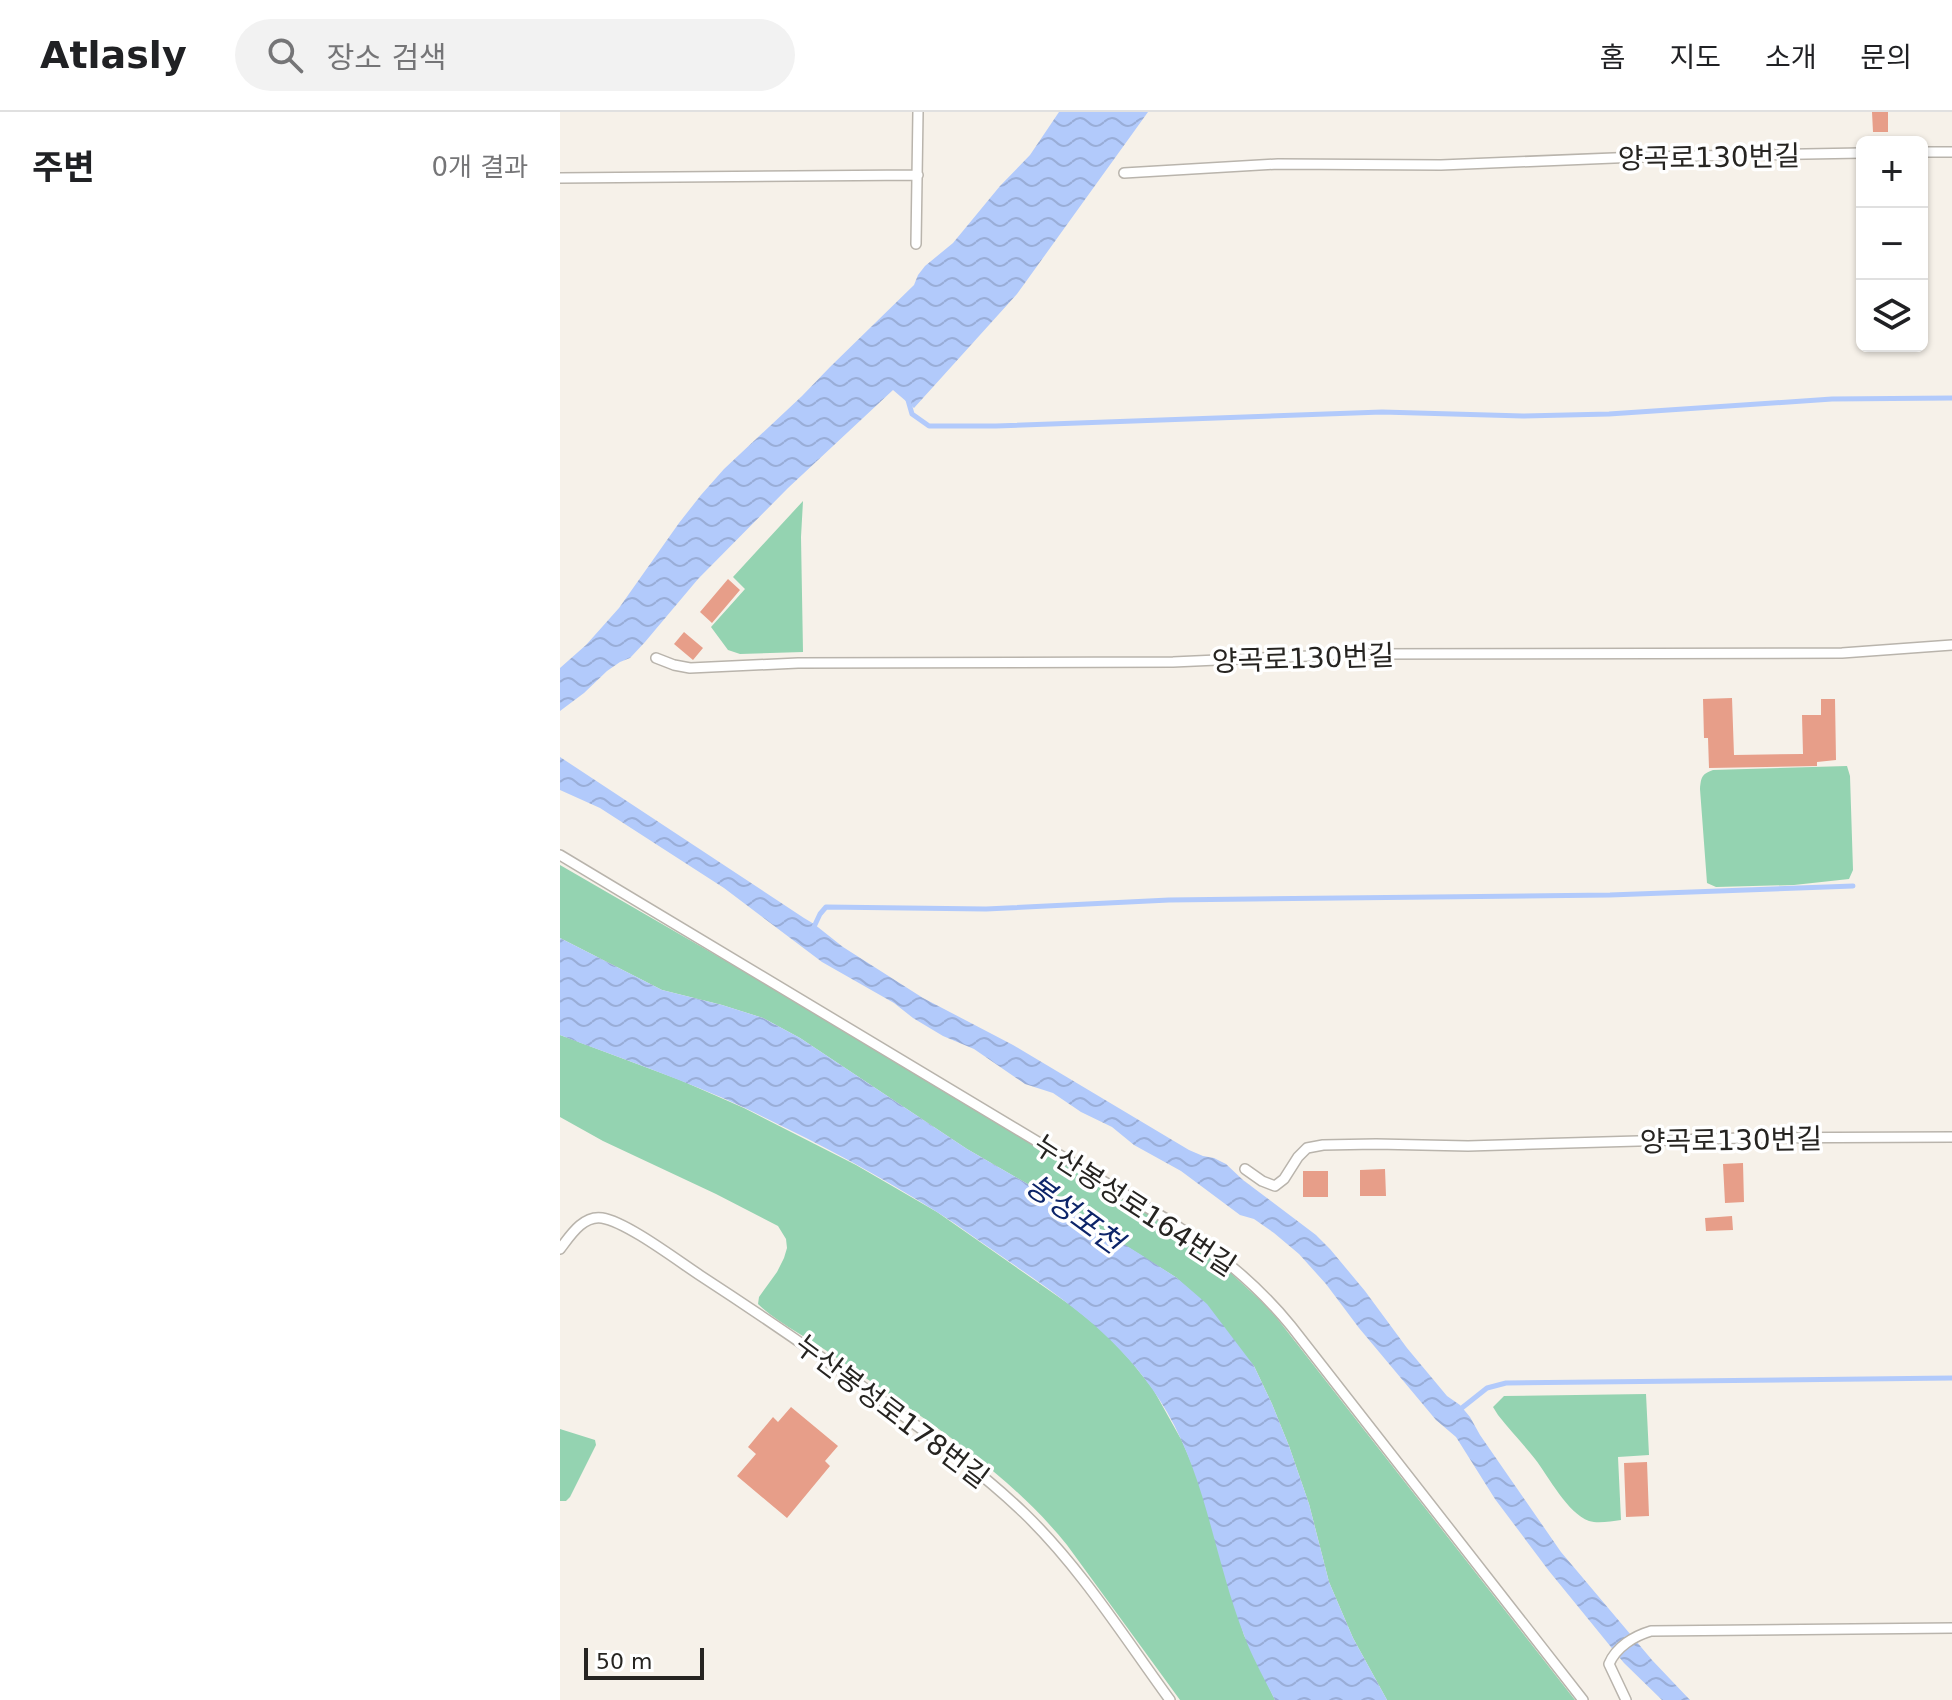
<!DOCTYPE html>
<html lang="ko">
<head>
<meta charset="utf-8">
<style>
	body { margin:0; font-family:"DejaVu Sans","Noto Sans KR",sans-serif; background:#f2f2f2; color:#202124 }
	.controls { position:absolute; right:24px; top:24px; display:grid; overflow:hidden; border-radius:12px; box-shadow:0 2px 6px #0004 }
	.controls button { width:72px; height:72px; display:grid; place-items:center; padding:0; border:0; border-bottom:2px solid #e0e0e0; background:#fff; color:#202124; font:40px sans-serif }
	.scale { position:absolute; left:24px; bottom:20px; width:120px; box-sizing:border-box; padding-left:8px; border:4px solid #262421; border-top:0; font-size:22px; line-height:28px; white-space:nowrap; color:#262421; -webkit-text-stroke:6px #fff; paint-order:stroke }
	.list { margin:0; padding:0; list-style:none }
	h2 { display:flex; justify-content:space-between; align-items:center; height:104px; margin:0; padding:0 32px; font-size:34px }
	h2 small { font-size:26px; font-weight:400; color:#757577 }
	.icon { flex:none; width:44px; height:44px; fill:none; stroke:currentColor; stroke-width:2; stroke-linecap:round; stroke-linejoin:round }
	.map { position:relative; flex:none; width:1392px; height:1588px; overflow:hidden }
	header { display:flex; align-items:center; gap:48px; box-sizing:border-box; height:112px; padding:0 40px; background:#fff; border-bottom:2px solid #e0e0e0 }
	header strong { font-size:38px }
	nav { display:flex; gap:44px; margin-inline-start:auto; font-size:28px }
	.search { width:560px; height:72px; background:#f2f2f2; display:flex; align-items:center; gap:20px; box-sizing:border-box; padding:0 28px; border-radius:44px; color:#757577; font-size:30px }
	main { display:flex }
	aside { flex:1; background:#fff }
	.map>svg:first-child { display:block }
</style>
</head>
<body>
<header>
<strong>Atlasly</strong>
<div class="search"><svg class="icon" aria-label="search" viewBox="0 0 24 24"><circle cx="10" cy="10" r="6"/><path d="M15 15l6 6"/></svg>장소 검색</div>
<nav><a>홈</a><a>지도</a><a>소개</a><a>문의</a></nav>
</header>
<main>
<aside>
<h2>주변<small>0개 결과</small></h2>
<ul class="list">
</ul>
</aside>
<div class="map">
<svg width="1392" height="1588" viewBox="0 0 1392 1588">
	<defs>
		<pattern id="water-waves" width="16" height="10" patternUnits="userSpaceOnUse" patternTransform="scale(2)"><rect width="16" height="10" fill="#b2cafb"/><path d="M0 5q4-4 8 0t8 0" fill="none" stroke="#99add7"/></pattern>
	</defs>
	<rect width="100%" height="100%" fill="#f6f1e9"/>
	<path fill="#94d3b1" d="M243,389L241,425L243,540L180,542L168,538L151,515L185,477L173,465Z
		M1287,654L1290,664L1293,758L1289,767L1234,773L1156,775L1147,771L1140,677C1141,665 1142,662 1153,658Z
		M0,753L185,860L618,1120L661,1152L701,1189L716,1205L1015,1588H827L793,1526L769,1470L749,1392L729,1334L712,1292L694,1254L617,1166L466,1071L407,1037L240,926L203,906L162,893L102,878L0,826Z
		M0,923L120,968L184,996L296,1053L377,1100L513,1195L543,1219L570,1248L593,1277L622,1329L637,1364L684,1523L715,1588H620L507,1433C444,1355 355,1301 274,1244C252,1228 217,1211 198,1192L199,1185L217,1160L224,1146L227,1136L226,1127L218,1114L156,1082L43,1029L0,1005Z
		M1086,1282L1089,1343L1058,1345L1061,1408C1051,1409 1039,1412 1029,1409C1007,1401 989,1365 975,1347C963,1332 950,1318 938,1303L933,1295L944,1284Z
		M0,1317L35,1328L36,1333L10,1385L6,1389H0Z"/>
	<path fill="url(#water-waves)" d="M499,0H588L457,182L354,296L333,278L228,376L138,467L85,530L70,546L60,550L47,559L24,581L0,599V556L26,533L59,496L119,411L141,383L164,357L242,284L270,255L354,173L358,163L365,154L393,131L440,74L470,43Z
		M0,645L244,806L254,812L283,835L363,886L453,933L629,1038L643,1044L654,1046L666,1052L683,1068L756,1123L770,1137L805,1179L847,1236L887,1284L900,1293L910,1305L920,1323L1001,1440L1092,1548L1130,1588H1102L1064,1551L989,1459L935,1387L896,1325L876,1308L799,1216L766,1172L739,1142L714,1121L694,1107L680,1103L621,1059L574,1033L552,1015L521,1000L493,981L465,972L414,937L383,924L353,906L334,891L262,850L164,776L40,696L0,678Z
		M0,826L102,878L162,893L203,906L240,926L407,1037L466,1071L583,1144L617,1166L647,1192L694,1254L712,1292L729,1334L749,1392L769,1470L793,1526L827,1588H715C704,1566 692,1545 684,1523C655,1449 647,1369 607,1300C567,1231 511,1192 447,1148C423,1132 401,1115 377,1100C316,1061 250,1027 185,996C125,968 62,947 0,923Z"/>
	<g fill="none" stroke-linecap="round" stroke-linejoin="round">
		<path stroke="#b2cafb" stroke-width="5" d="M348,288L352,302L369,314H436L822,300L963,304L1049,302L1272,287L1392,286
			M252,819L260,802L266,795L426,797L609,788L1050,783L1293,774
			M898,1299L927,1276L946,1271L1392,1266"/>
	</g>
	<path fill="#e79e89" d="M1312,0H1328V20H1313Z
		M168,467L180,478L152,511L140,500Z
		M124,520L143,536L133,548L114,532Z
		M1172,586L1174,643L1243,642L1242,603H1261V587H1275L1276,648L1257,650V654L1149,656L1148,626H1144L1143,587Z
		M1183,1051L1184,1090L1165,1091L1163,1052Z
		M825,1057L826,1084H800V1058Z
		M743,1059H768V1085H743Z
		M1172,1104L1173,1118L1146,1119L1145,1106Z
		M231,1295L278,1334L265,1349L270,1354L227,1406L177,1364L196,1342L188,1335L213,1305L218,1310Z
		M1087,1350L1089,1404L1066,1405L1064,1351Z"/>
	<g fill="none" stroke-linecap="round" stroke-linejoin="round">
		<defs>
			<path id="service" d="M1362,40H1392
				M564,61L718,52L881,53L1078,45L1302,41
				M0,66L358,63
				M356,132L358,0
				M96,546L114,553L130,556L238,551L613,550L793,542L1282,541L1392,533
				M0,743L608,1108C655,1138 696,1171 731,1214L1023,1588
				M685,1057L702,1069L715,1074L724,1067L738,1045L747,1036L763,1033L816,1032L908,1034L1183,1026L1392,1025
				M0,1137C10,1124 23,1103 42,1106C67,1110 118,1149 141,1164C201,1203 259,1243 316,1284C367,1321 419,1358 464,1401C521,1456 564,1525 610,1588
				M1066,1588L1049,1552C1056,1535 1074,1524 1091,1519L1392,1516"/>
		</defs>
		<use href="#service" stroke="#b9b4ac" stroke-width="12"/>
		<use href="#service" stroke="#fff" stroke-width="9"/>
	</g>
	<g text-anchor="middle" stroke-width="7" stroke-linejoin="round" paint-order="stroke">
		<g font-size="28" fill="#262421" stroke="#fff">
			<text transform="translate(1149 45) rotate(-1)" y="10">양곡로130번길</text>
			<text transform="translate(743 546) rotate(-2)" y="10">양곡로130번길</text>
			<text transform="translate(1171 1028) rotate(-1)" y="10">양곡로130번길</text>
			<text transform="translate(575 1093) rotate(33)" y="10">누산봉성로164번길</text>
			<text transform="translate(332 1299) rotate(37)" y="10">누산봉성로178번길</text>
		</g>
		<g font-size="30" font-style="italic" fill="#0d2569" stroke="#fff">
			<text transform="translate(514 1102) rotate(36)" y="10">봉성포천</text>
		</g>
	</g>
</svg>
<div class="controls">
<button>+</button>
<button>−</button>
<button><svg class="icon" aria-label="layers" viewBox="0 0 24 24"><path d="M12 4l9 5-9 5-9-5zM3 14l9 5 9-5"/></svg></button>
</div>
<div class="scale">50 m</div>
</div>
</main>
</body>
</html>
